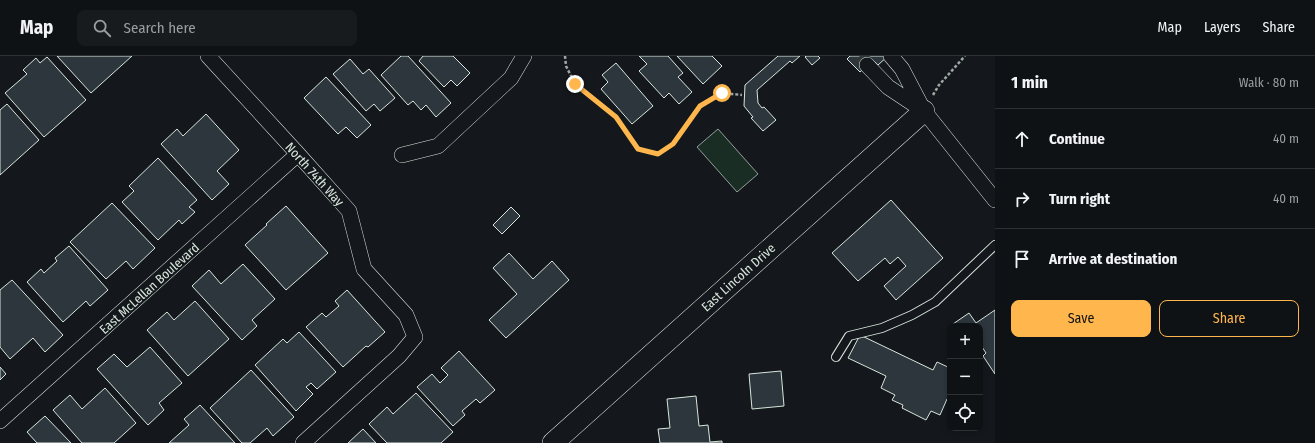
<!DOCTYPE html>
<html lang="en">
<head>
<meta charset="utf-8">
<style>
	body { margin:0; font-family:"Fira Sans Condensed",sans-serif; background:#181b1e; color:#f1f3f6 }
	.controls { position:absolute; right:12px; bottom:12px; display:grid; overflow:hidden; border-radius:8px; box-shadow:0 2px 6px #0003 }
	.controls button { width:36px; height:36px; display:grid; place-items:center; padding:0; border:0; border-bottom:1px solid #2f3234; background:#0f1215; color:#f1f3f6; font:20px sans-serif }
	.stop { position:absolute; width:12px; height:12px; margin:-9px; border:3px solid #ffb74d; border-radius:50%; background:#fff }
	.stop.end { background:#ffb74d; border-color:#fff; box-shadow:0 1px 4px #0008 }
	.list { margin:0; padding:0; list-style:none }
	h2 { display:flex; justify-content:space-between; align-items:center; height:52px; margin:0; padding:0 16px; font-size:17px }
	h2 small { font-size:13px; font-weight:400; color:#9b9ea0 }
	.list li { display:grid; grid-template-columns:26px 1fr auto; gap:12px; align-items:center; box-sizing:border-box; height:60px; padding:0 16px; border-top:1px solid #2f3234 }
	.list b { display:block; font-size:15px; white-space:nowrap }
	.list em { font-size:13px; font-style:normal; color:#9b9ea0 }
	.actions { display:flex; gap:8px; padding:12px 16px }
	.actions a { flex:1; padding:9px 0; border:1px solid #ffb74d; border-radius:8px; text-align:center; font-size:14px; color:#ffb74d }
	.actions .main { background:#ffb74d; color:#111 }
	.icon { flex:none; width:22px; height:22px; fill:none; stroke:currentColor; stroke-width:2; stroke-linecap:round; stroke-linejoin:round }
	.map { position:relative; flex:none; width:995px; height:387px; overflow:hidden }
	header { display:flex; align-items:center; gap:24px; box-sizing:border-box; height:56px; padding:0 20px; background:#0f1215; border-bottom:1px solid #2f3234 }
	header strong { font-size:19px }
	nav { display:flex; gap:22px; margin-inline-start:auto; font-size:14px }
	.search { width:280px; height:36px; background:#181b1e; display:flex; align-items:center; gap:10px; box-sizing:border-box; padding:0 14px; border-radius:8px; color:#9b9ea0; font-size:15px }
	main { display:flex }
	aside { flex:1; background:#0f1215 }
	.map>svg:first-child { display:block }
</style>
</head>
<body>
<header>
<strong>Map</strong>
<div class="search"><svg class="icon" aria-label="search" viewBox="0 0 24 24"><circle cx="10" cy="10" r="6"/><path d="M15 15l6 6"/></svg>Search here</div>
<nav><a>Map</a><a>Layers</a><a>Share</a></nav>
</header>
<main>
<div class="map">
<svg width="995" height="387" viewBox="0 0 995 387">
	<rect width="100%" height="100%" fill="#14181c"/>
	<path fill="#1a2d24" stroke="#939e99" d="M718,73L758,118L737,136L697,91Z"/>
	<path fill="#2c363c" stroke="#d8e6dc" d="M57,0H132L91,37Z
		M401,0H408L451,47L436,61L426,49L421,54L413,45L408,49L381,19Z
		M423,0H453L470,17L457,30L451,24L444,31L419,5Z
		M639,0H668L683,17L678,21L692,36L679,48L669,37L664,42L639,15L647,8Z
		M677,0H712L722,10L703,28Z
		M778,0H800L792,7L790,5L757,34L758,47L762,52L764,51L776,64L763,75L751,62L753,61L744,50L745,29Z
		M806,0H818L820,2L812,9L805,1Z
		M850,0H888L878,9L875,6L873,7L871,6L860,16L847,3Z
		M47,1L86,44L44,81L5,37L27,18L23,14L36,2L40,7Z
		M350,3L363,18L369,13L395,42L380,55L374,48L366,55L333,18Z
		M616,7L653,50L632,68L601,33L608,26L602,19Z
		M326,21L371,69L357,82L346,71L338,78L304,42Z
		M7,48L39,84L0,119V54Z
		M206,58L239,94L217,115L229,128L212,144L161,88L177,73L183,80Z
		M158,102L197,144L189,151L195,156L182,168L179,164L158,184L122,146L134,135L129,130Z
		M891,144L943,202L896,244L884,230L906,210L898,201L890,208L885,202L858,225L832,197Z
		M112,147L155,192L133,213L126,205L106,223L70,186Z
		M286,150L328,197L286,234L245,189L267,169L266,168Z
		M511,151L520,160L502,178L493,169Z
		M69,190L108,234L90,250L86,245L63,266L27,226L41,213L44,217L57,205L55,202Z
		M509,197L533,223L552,205L569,224L506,282L489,264L517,238L493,212Z
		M243,208L275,243L252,264L257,270L242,284L192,230L209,214L221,228Z
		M12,224L63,279L45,296L33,282L10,303L0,291V234Z
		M347,234L385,276L368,291L366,290L343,311L306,271L322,257L326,261L339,250L335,245Z
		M195,245L229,283L188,320L147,274L167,256L174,264Z
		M995,254V318L983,300L986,297L980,288V270H955L953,268L969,257L976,267Z
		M299,276L336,316L317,333L311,327L306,331L313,338L296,355L255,309L283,283L287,287Z
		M860,279L933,314L937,306L950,312V344L947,343L940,359L931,355L926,364L902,352L903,349L892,344L895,339L881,332L886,320L848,302Z
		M150,291L182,327L159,347L164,354L148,369L97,313L114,298L127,311Z
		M459,295L495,334L480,347L476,343L462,355L465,359L453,370L417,331L432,318L440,327L448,319L441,312Z
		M0,311L6,318L0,324Z
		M251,314L294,361L273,380L267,372L250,387H242L210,352Z
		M781,315L784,350L752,353L749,318Z
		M105,332L136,367L114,387H82L53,354L70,339L82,353Z
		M416,337L453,376L441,387H387L369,368L387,351L393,358Z
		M696,340L699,370L708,369L710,386L722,385V387H660L658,373L670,372L667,343Z
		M200,349L235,387H169L189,369L184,363Z
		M45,360L71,387H37L27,376Z
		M363,373L376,387H348Z"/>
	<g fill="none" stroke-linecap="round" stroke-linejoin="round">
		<path stroke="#313739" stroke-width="15" stroke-dasharray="15 8" stroke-linecap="butt" d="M860,0L867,9"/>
		<defs>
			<path id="service" d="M836,301L849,280L882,272L912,259L935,246L995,189"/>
			<path id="minor" d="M208,0L298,98L349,155L364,213L406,259L415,281L399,300L303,387
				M891,0L902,13L924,55L995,144
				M867,9L888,31L921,53
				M402,99L438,90L511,22L524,0
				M0,365L298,98"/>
			<path id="secondary" d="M553,387L924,55"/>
		</defs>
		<use href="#service" stroke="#d8e6dc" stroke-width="10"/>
		<use href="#minor" stroke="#d8e6dc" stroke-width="16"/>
		<use href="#secondary" stroke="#d8e6dc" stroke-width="22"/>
		<path stroke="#9da8a2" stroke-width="2.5" stroke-dasharray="3 2" stroke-linecap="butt" d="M565,0L566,10L575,28L616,61L639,93L658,97L673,89L700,50L722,37L742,39
			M933,39L939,29L965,0"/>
		<use href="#service" stroke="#14181c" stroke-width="8"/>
		<use href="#minor" stroke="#14181c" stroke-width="15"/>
		<use href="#secondary" stroke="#14181c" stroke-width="21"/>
	</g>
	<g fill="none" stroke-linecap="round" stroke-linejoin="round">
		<path stroke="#ffb74d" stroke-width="5" d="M575,28L616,61L638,93L658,98L673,88L700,50L722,37"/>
	</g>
	<g text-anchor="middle" stroke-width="3" stroke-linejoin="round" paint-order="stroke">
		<g font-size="13" fill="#d8e6dc" stroke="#14181c">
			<text transform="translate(315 118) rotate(48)" y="5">North 74th Way</text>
			<text transform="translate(738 221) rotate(-42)" y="5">East Lincoln Drive</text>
			<text transform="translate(149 232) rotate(-42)" y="5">East McLellan Boulevard</text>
		</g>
	</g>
</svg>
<div class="controls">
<button>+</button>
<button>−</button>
<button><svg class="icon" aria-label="locate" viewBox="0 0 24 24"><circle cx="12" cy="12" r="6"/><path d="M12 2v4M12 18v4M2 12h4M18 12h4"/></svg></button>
</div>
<div class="stop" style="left:722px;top:37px"></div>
<div class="stop end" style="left:575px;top:28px"></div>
</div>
<aside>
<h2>1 min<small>Walk · 80 m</small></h2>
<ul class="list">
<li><svg class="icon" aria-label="ahead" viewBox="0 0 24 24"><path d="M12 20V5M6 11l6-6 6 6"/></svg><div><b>Continue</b></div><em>40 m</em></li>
<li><svg class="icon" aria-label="right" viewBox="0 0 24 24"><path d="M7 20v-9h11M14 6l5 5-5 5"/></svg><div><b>Turn right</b></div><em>40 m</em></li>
<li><svg class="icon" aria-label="arrive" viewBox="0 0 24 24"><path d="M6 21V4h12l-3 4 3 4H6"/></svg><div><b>Arrive at destination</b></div></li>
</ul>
<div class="actions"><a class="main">Save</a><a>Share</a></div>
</aside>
</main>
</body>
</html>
